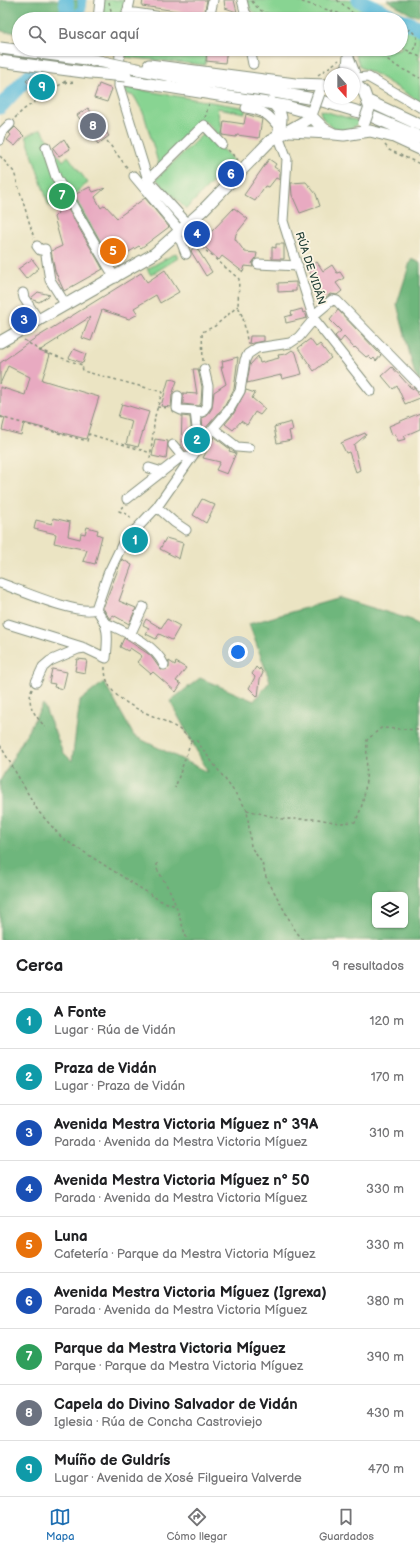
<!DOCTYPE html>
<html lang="es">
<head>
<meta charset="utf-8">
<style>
	body { margin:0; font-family:"Balsamiq Sans",sans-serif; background:#f6f6f6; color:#202124 }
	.controls { position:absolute; right:12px; bottom:12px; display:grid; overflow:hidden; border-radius:6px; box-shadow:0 1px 3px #0004 }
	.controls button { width:36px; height:36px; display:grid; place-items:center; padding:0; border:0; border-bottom:1px solid #e0e0e0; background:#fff; color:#202124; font:20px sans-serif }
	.compass { position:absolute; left:324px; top:68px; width:36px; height:36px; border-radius:50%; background:#fff; box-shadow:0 1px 3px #0004; rotate:159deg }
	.you { position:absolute; left:238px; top:652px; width:14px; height:14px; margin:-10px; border:3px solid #fff; border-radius:50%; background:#1a73e8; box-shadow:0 0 0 6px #1a73e833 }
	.badge { display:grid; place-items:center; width:26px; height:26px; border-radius:50%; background:#1f6fb2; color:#fff; font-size:13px; font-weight:700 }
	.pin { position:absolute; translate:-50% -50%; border:2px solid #fff; box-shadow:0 1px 4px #0006 }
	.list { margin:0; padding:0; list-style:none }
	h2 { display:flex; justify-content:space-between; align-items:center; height:52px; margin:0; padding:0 16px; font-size:17px }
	h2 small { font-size:13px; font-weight:400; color:#757577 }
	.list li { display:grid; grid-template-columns:26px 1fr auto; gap:12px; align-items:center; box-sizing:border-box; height:56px; padding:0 16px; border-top:1px solid #e0e0e0 }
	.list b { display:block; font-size:15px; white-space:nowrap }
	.list p { margin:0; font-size:13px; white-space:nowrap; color:#757577 }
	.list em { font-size:13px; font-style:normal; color:#757577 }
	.icon { flex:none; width:22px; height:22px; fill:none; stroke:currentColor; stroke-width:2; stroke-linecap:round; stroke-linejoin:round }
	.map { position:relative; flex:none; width:420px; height:940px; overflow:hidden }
	.search { position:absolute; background:#fff; box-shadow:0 1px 3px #0004; left:12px; right:12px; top:12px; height:44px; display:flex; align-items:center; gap:10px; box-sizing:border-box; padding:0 14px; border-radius:22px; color:#757577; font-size:15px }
	.sheet { height:556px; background:#fff }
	nav { display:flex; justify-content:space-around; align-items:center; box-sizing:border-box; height:56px; border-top:1px solid #e0e0e0; background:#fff; font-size:11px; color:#757577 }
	nav a { display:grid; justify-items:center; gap:2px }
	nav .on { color:#1f6fb2 }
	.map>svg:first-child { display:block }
</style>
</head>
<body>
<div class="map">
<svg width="420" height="940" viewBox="0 0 420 940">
	<rect width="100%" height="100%" fill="#fcf5e5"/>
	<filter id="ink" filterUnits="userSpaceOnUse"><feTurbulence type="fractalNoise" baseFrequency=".025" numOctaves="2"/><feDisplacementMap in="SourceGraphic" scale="8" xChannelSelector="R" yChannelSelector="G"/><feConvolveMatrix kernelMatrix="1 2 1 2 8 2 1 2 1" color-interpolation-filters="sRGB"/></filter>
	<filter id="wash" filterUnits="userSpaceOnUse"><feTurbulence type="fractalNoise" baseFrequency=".012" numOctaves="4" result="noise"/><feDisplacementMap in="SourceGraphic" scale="16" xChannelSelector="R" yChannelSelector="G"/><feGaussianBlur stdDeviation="0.9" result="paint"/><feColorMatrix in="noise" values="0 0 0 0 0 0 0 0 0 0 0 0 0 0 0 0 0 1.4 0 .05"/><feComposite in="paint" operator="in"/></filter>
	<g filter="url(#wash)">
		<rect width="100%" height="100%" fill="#ebe4c3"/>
		<path fill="#88d492" stroke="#548863" d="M103,0H125L120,19H100Z
			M247,0H349L390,19H264L250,9Z
			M401,24L415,31H420V55L418,59L420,60V102L377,75L360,67L353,49H401Z
			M127,49L136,50L207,49L205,65L125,57Z
			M124,87L246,108L245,113L217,108L221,127L220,137L205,121L159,166L144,114L134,96L127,94Z
			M320,110L359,121C349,140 322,127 320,110Z
			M41,129L63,161L68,156L88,183L78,190L114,261L105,267L66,199L55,206H49L26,136Z
			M206,131L234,161L186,209L156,179Z
			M176,253L178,258L151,275L147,269Z"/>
		<path fill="#6eb67c" stroke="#467a58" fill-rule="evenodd" d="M0,0H78L77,19H19V32H5L0,30Z
			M387,0H420V15H412Z
			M411,259L420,263V381L415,375L397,304Z
			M340,598L412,620L420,626V940H0V781L43,704L63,752L72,761L80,701L104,682L134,736L208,772L170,701L200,678L254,701L270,681L249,624ZM375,895H405V925H375Z"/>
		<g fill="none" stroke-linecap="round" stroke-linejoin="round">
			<path stroke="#5cbbda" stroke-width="9" d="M75,19L82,8V0"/>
			<path stroke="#5cbbda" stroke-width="15" d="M66,0L69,19
				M359,0L398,19
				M401,20L420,28
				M0,107L54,49"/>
		</g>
		<g id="blocks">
			<path fill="#e8aac1" d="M143,0H207L204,15L142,6Z
				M224,0H234L237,12L225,8Z
				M207,49H227L225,63L206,61Z
				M31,76L41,84L44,81L52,89L44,95L26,81Z
				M99,84L112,89L107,102L94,98Z
				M88,108L109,136L98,144L77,115Z
				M246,114L262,119L259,138L237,135L236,137L222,135L224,121L244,124Z
				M15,127L24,136L15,146L7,140L11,135L9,133Z
				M64,139L70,149L59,156L53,148Z
				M269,159L276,164L274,167L280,171V180L276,178L269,187L265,186L255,201L244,195Z
				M306,182L316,194L320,206L300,213L292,195L291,183Z
				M90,187L93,192L105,188L95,197L101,208L105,205L117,218L145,198L169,227L141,248L139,246L112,262L74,195Z
				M63,201L103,269L64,291L55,271L51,251L62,246L54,217L58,213L55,206Z
				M234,208L248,219L236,234L235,239L245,252L257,253L256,258L252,263L253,267L245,266L243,272L222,256L219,260L197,240L212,231Z
				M276,244H284V259H272V247L276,248Z
				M196,247L212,272L206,276L192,253L191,250Z
				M32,259L39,268L26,279L18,269Z
				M317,262L323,271L332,265L337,273L340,272L344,278L336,283L342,291L337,295L330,294L324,299L307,267Z
				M165,270L179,292L160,303L156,295L134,308L138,314L129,319L102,310L91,341L82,338L90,317L57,338L58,339L39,351L50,355L42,380L99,397L86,439L24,423L21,435L2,430L5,418L0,416V387L25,395L30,377L8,366L0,384V363L31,341L141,273L147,282Z
				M296,282V291L278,292V283Z
				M38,292L50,295L39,302L33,300L31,298Z
				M302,309L303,313L305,312L307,318L286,323L285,317L292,315L291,312Z
				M338,310L381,355L376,361L374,358L372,360L368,356L366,357L355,347L354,348L344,337L340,342L335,336L341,331L330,320Z
				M250,336H264V341L249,344Z
				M310,339L316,347L320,344L331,358L314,371L298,348Z
				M74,349L86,354L83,363L69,358Z
				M292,350L296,353L302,374L282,379L281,375L247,383L250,365L258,356L260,363L279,358L278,355L286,354Z
				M238,357L234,389L224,407L203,431L202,418L207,416L212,408L214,392L226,384L221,367H223L222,361Z
				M392,367L410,387L417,391L420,398L405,404L397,386L393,389L382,376Z
				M193,369H198L202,387L201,403L199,406L183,404V393L197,394Z
				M169,378L177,381L172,395L171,407L161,406Z
				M246,390L255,393L252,398L265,409L260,415L255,412L247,425L241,421L233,430L225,424L234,413Z
				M122,404L149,412L138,447L126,444L132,421L118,417Z
				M420,413V429L404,436L406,439L398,441L395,434L392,435L389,426Z
				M182,416L190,417L193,445L188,451H185L181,445Z
				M291,422L293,430L289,431L291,440L277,443L274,427Z
				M365,433L366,435L354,445L360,470L356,472L349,452L346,453L341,443Z
				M214,437L230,449L229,451L236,453L227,474L216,470L220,462L203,458Z
				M155,439L168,441L166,459L152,456Z
				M202,499L215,505L206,523L193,515Z
				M53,518L70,522L68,536L80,539L81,533L85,534L87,527L98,530L97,534L102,536L95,564L83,561L87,550L54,543L56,534L34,529L36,520L52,524Z
				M166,538L183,543L179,559L160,549Z
				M122,559L132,565L119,601L136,608L129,624L113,615L111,619L109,618L103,608Z
				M146,619L161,628L167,619L180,626L172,640L159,634L156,639L146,634L149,628L143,625Z
				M124,638L150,655L161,670L169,668V661L175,665L176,662L186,668L176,681L181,684L176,692L153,672L151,674L137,662L142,656L130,648L128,651L120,647Z
				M77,659L87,660L85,673L75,671Z
				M256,667L259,670L260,668L263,673L260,679L258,697L249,688L255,677L252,674Z
				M52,669L67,672L63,689L54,687L55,684L49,683Z"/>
		</g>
	</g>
	<g filter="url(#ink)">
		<use href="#blocks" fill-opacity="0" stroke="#85907c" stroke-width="1"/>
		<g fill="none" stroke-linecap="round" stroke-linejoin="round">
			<defs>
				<path id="minor" d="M242,0L245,12L250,19
					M127,12L177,19
					M98,19L100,0
					M126,19L130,0
					M209,19L213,0
					M120,49L119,86L148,180L188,224
					M250,49L253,64
					M346,49L358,81
					M87,53L89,49
					M341,74L347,66L348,56
					M354,78L368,77L420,107
					M246,108C263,110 270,115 280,129
					M0,140L2,132L10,124
					M46,147L56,177L115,278
					M134,176L180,231
					M148,180L204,125L222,144
					M176,236L181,241L186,254
					M37,246L40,250L45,249L50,280L66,305
					M258,264L298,266
					M23,293L24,298L39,321
					M314,315L332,300L337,301L420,386
					M314,319L371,391
					M178,396L177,408L181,410L195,411
					M214,429L237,447L249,448
					M173,445L182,456
					M199,445L195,411L202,412L207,405L208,386L204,369
					M149,468L162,472
					M127,499L182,456L191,458
					M157,507L174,522L186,530
					M0,583C20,590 78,616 96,609
					M96,609L108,574L123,543L157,507L205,438L229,410L240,391L245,360L248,354L257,348L290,343L299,337L314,319L283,221L287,159L278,135
					M106,623C125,632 155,644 164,665
					M8,624L82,647
					M130,635L143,607
					M36,682L43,667L50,661L78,649L85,648L106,658C108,638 110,626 96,609"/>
				<path id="major" d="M149,65L295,84L327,85
					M127,67L192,80L263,90L319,100L366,114L420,137
					M125,80L286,106L307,112L324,129L334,134L344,135L370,131L394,137L420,149
					M354,83L364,92L369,106
					M368,101L420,125
					M271,102C284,112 282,121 278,135
					M290,131L329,133
					M0,342L154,254L203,210L270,141L307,120L311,115L314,107"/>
			</defs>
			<use href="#minor" stroke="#85907c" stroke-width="11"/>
			<use href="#major" stroke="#85907c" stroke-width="13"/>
			<path stroke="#85907c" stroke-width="1.5" stroke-dasharray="3 3" stroke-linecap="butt" d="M296,0L357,19
				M337,0L350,10L356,18
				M252,1C262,17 278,16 296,19
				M109,2L113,19
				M401,30H411L417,37L416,45L411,54
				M401,47L420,57
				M373,49L398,67L420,78
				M104,51L109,49
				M318,75L339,60
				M64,83L76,82
				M15,118L23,110L67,80
				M205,118L209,104
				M107,141L129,170
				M385,145L389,150L420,164
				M228,150L238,160
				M0,156L14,172L34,238
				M206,223L211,229
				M197,243L239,279L238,306L243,318L248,345
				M24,340L39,350L82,365L83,371L162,392L155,416L150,459
				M203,361L202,332L215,326L238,306
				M157,407L169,408
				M0,417L87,441L89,434L151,453
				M123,506L119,511L129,515L132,521
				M105,667C104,713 174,713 191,741L175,788
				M32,689C26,705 35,715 45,727
				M190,740L197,741C213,764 231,786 247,810
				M0,745L38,811L62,838L159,900L176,906L187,940
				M157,863V869L170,891L176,906
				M303,940L295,930L266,877L262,863L251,847L247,810L282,819H317L340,823L355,822C369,796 366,768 367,740L381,728L420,730"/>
			<use href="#minor" stroke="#fff" stroke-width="9"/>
			<use href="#major" stroke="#fff" stroke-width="11"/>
			<defs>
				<path id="major-bridge" d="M0,48L94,60L127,67
					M0,61L91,73L126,76
					M314,107L319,93
					M364,123L369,109"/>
			</defs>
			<use href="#major-bridge" stroke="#85907c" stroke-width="13" stroke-linecap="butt"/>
			<use href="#major-bridge" stroke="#fff" stroke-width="11"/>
		</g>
	</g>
	<g text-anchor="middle" stroke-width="3.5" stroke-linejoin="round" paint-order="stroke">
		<g font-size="11" fill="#1f3d34" stroke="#fcf5e5">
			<text transform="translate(311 268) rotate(72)" y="4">RÚA DE VIDÁN</text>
		</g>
	</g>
</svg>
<div class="controls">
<button><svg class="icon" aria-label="layers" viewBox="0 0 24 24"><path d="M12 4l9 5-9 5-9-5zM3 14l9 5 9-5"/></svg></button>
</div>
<svg class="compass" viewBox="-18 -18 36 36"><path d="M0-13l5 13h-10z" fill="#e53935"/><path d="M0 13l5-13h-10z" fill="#757577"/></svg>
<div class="you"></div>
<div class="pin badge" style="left:135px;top:540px;background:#0f9aa8">1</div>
<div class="pin badge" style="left:197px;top:440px;background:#0f9aa8">2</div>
<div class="pin badge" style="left:24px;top:320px;background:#1a4fb4">3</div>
<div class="pin badge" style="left:197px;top:234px;background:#1a4fb4">4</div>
<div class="pin badge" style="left:113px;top:251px;background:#e8710a">5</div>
<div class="pin badge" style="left:231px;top:174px;background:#1a4fb4">6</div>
<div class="pin badge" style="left:62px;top:196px;background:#2e9e5b">7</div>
<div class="pin badge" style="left:93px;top:126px;background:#6b7280">8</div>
<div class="pin badge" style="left:42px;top:87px;background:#0f9aa8">9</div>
<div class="search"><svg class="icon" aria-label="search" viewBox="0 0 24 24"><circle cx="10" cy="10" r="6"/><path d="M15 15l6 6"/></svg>Buscar aquí</div>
</div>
<section class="sheet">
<h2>Cerca<small>9 resultados</small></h2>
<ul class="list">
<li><span class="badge" style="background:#0f9aa8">1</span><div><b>A Fonte</b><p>Lugar · Rúa de Vidán</p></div><em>120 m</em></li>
<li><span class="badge" style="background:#0f9aa8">2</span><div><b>Praza de Vidán</b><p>Lugar · Praza de Vidán</p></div><em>170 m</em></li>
<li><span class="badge" style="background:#1a4fb4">3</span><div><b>Avenida Mestra Victoria Míguez nº 39A</b><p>Parada · Avenida da Mestra Victoria Míguez</p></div><em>310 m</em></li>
<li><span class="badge" style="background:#1a4fb4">4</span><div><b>Avenida Mestra Victoria Míguez nº 50</b><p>Parada · Avenida da Mestra Victoria Míguez</p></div><em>330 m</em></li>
<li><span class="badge" style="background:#e8710a">5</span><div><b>Luna</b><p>Cafetería · Parque da Mestra Victoria Míguez</p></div><em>330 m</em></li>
<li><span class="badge" style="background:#1a4fb4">6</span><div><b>Avenida Mestra Victoria Míguez (Igrexa)</b><p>Parada · Avenida da Mestra Victoria Míguez</p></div><em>380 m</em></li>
<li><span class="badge" style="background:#2e9e5b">7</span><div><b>Parque da Mestra Victoria Míguez</b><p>Parque · Parque da Mestra Victoria Míguez</p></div><em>390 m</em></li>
<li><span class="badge" style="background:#6b7280">8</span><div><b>Capela do Divino Salvador de Vidán</b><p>Iglesia · Rúa de Concha Castroviejo</p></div><em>430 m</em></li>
<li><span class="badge" style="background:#0f9aa8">9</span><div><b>Muíño de Guldrís</b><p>Lugar · Avenida de Xosé Filgueira Valverde</p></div><em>470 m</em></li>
</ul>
</section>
<nav>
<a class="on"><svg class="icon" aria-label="map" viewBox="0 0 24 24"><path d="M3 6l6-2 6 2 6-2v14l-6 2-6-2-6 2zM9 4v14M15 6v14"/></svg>Mapa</a>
<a><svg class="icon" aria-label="directions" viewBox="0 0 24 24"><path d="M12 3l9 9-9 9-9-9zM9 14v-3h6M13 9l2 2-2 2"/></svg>Cómo llegar</a>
<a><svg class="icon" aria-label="saved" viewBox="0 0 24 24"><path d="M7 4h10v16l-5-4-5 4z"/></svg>Guardados</a>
</nav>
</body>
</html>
